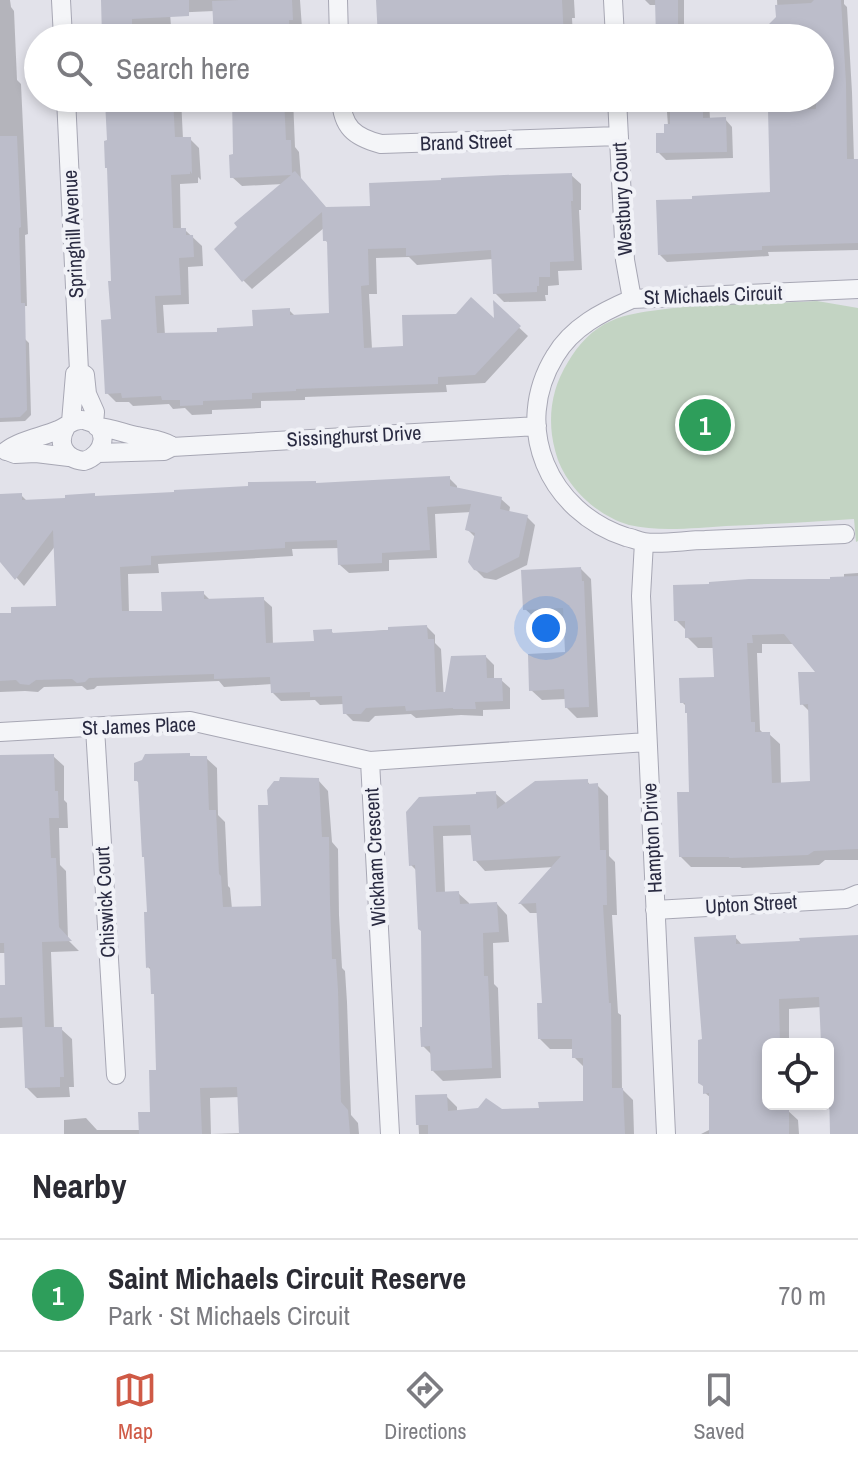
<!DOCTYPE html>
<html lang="en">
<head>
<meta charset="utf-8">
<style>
	body { margin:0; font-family:"Archivo Narrow",sans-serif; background:#f2f2f3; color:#2b2b33 }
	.controls { position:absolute; right:24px; bottom:24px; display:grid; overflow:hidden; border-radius:12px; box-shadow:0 4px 12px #0003 }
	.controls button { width:72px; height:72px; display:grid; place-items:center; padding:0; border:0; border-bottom:2px solid #e1e1e2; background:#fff; color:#2b2b33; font:40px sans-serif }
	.you { position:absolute; left:546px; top:628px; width:28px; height:28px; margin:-20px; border:6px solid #fff; border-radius:50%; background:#1a73e8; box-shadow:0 0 0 12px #1a73e833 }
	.badge { display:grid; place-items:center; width:52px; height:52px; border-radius:50%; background:#cf5a46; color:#fff; font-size:26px; font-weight:700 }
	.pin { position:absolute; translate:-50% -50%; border:4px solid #fff; box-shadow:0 2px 8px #0006 }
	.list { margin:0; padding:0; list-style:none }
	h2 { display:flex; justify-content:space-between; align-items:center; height:104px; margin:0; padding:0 32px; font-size:34px }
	h2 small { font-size:26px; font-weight:400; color:#7c7c81 }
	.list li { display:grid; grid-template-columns:52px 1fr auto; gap:24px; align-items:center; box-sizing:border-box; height:112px; padding:0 32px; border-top:2px solid #e1e1e2 }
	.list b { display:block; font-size:30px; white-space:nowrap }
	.list p { margin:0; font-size:26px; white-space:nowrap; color:#7c7c81 }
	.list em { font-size:26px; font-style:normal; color:#7c7c81 }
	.icon { flex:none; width:44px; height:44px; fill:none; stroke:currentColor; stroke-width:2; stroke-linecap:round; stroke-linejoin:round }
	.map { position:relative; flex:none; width:858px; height:1134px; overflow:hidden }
	.search { position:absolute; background:#fff; box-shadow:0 4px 12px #0003; left:24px; right:24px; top:24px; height:88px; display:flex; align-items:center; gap:20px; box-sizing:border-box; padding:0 28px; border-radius:44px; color:#7c7c81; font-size:30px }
	.sheet { height:216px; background:#fff }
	nav { display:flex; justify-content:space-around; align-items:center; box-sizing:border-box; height:112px; border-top:2px solid #e1e1e2; background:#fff; font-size:22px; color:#7c7c81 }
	nav a { display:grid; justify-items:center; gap:4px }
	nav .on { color:#cf5a46 }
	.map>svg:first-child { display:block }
</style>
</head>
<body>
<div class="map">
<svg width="858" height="1134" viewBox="0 0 858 1134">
	<rect width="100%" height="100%" fill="#e2e2ea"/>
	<path fill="#c3d4c3" d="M817,301L858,308V541L856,542L854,519C811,522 769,524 726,526C696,528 658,532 629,525C595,515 563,484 555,450C547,420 551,389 568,362C578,345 592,329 611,321C626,314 643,312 658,310C711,303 764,304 817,301Z"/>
	<path fill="#0003" fill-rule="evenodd" d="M0,0H10L11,7L14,11L17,80L21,84L28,234L25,235L27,306L0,307Z
		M103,0H300L302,28H297L298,38H217L214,11L170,13L171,26L140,28L141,38H104Z
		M378,0H574L575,18H572L573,38H379Z
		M645,0H684V27L719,26L726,33V38H658L657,5H650Z
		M777,0H844V4L847,7L852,92L854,161H858V250L768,252L769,256L667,262L660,255L772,194L770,98H820V38H771V25L778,18Z
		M106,98H181L183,139H190L199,148L201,180L198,177V183L180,184L181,230H185L202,246L203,266L188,267L189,304L163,305L165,335L219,334L255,328L289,310L295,316L331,315L329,244L325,240V227L252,289L243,280L283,184L242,186L232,177L235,156L234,98H293L295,147L299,152L301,179L327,209L372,208L571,175L581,184V210H579L582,270L558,271L559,285L548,286V295H545L546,301L504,302L495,293L493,259L417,265L409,257L376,258L377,294H369L372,349L406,348L496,323L495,305L528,336L485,383L446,385L447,392L305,397V400L261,401V408L212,410V414L192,415L185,408L173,409L169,404L133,406L129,402H116L107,393L113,321V283Z
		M382,98H581L582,106L538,109L533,104L459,107L457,105L391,108Z
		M666,98H706L709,101L710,119H725L732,127L733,158L666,160L658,152L666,135L668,126Z
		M24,338L29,343L31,415L25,421L0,422V339Z
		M449,478L457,486V490L501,499L510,507L509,513L527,517L535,525L527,565L496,580L484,578L475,569L476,538L467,529L472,512L435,514L437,558L389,560V571L349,573L340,565V548L292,549L293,556L158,564L159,573L128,574L129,613H164L203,593L211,601L263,599L272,607L273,645L316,643L331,631L334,634L427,627L435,635V643L441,649L444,700L486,657L494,665V680H501L510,688V709L483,710V716L461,715L416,718L411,714L375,716L369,722L353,721L345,713L344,704L320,705L315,700L281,701L273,693L272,684L224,687L219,681L97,686L94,689L87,690L82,686L44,687L38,692L25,691L0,692V617L58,608L56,545L24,586L0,559V496L21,495L27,501Z
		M581,569L591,579L598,717L577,718L567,708L566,699L542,700L531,690L567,654L565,618L536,619L525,609Z
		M858,573V860H825L819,865L742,868L740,867H691L681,857L692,794L687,707L682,702L716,678L715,648H698L687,637V631L676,620L844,578V574ZM762,644H795L819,674L802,704L810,712L812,783L781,785L780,744L769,734H764L760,730L757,653H762Z
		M189,755L192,758H206L217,768L218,815L225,822L228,886L230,888L232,909L263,908L270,806L318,780L328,791L332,842L338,849L339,915L342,968L345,971L347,1002L351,1115L358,1123L359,1134H64V1120L86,1118L97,1130H141L152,1114L158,1072L156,996L153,993L152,971L148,967L149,914L140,784L136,780ZM240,1097L241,1133L211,1134L210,1098Z
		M53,756L64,766V800L67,803L68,828H59L60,865L66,871L68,940L79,951L51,952L54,1029H61L72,1039L74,1087H69L70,1097L37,1098L27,1088L24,1027L0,1028V987H7V953H0V757Z
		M587,781L591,786L597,785L608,796L609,856L615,862L617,915H612L618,1013L621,1015L622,1089L633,1100L634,1134H419L417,1097L446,1096L457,1107V1112L541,1110L585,1103V1068L574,1057V1049H550L540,1039L544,1005L539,913H530L520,903L554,867L485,871L475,860L473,835L443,836L445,893H458L469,903V906L497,904L507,915L509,942L493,943L494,984L498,988L501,1078L443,1081L433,1071L432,1055L423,1046V932L417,871L411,865L408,813L495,793L507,804Z
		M735,937L743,946L858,937V1134H832L831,1111L826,1104H828V1044H823L822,1007L789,1009V1044H768V1104H786V1109L798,1120L799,1134H701L711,1129V1098L705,1093L704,1041Z"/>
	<path fill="#bcbdca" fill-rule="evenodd" d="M101,0H189V16L132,19V37L102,38Z
		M239,0H292L293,20H289L290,36H287V38H249V36L214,38L212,1Z
		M376,0H562L564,38H378Z
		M655,0H678V38H656Z
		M814,0H841L846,83L847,159H858V243L762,246V250L658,255L656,200L692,199V196L770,192L768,110L816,109V98H820V37L769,38V24L776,17L775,5L811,3Z
		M153,98H173L175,137H191L192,174L190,171V174L171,175L173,228H186V235H193L194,257L179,258L181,295L155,296L157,333L217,332V328L253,326L252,310L290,308V315L329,313L327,241H323L322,212L242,282L214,249L237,227L234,223L291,175L230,178L229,155L233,154L232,98H284L286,140H291L292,173L295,171L326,207L370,206L369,183L441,180V178L504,175L572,173L573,201H571L574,261L550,262V277H539V286H537V292L493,294L491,250L406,256V248L368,249L369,285L361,286L364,348L403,346L402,315L456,314L471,297L494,318L493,300L521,326L475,375L438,377V384L296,389V391L252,393V399L203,401V405L180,406V400H162L161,396L122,398L121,393L105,394L101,320L111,319L108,281H111L107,168H105L104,141L107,140L105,101Z
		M670,98H703V118L726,117L727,152L656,153V133H664V124H670Z
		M0,136H17L21,227L19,228L21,303H25L27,410L20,417L0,418Z
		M450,476V486L502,497L500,509L528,515L519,557L487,573L474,570L468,562L475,533L465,530L471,504L427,507L430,550L382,553V563L338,565L337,540L285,542V548L151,556V565L120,567L122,611H162L161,592L204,591V599L264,597L266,643L314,641L313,630L332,629V633L388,630V627L427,625L428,639H434L436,692H445L451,656L486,655L487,678H502L503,701L475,702L476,709H453V708L406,711L405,706L366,708L361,714H343L342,696L310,697V692L271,693L270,677L214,679V674L89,678L85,682L77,683L72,679L36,680L29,685L20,684L16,680L0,681V613H11V607L56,606L53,530L15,580L0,562V494L22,493V500L65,498V495L95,493V496L174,492V490L248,486V482L316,481V483Z
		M581,567L582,581H584L589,707L565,708L564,689L529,691L528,654L565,652L563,608L523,610L521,570Z
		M858,576V849L814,851L808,855L729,858V857H679L677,792H689L687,713H685V703H680L679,678L714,677L712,637L685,638V621H674L673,585L709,584V582L749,579H830V577ZM784,634L815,672H798L800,705L808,704L810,781L772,783L770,732H755V722H751L747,643H753L752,635Z
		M190,753V756H207L209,810H216L219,874L221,876L223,907L261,906L258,805H268L267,790L274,781H279L280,777L319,778L322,837H329L330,903L332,959H336L338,990L341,1102L348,1110L350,1134H239L237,1087L200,1088L202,1134H139L138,1112H150L149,1070H156L154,994H151L150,967L146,968L144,912H147L144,857H142L138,781H134V763L142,760L145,754Z
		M54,754L55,791H58L59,818H49L51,858H56L59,927L72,941L42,942L45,1027H62L64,1077H60V1087L25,1088L22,1017L0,1018V985H5L4,943H0V755Z
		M588,779V784L598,783L600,850H606L607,905H603L609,1003H611L612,1088H623L625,1134H428V1125H416L415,1095L447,1094L448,1111L478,1108L486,1098L502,1109L539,1108L538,1102L583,1101V1058H572V1039H538L537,1003H542L536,903L518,904L561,856L473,861L470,825L433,826L436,892L459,891L460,904L497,902L499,932L483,933L484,976H488L492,1068L431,1071L430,1046L421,1047L420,1027H422L421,931L418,929L415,865L409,866L406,812L419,797L476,794V792L496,791L497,809L535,781Z
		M736,935V944L800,941L799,938L858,935V1134H830L828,1044H821L819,997L779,999L780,1044H768V1108L789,1107V1134H709V1093L703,1094V1086L698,1083V1040L702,1039L694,937Z"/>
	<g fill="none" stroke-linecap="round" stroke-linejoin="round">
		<defs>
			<path id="minor" d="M61,0L63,38
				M338,0L339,38
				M613,0L615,38
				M66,98L79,371L85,375L87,394L95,412L94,424
				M341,98C342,127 354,137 381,144L619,136
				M617,98L625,260L632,299
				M71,422L75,374L79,371
				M97,427C112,428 123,433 137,436C148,439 160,439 170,445
				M6,451C20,440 42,437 58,430C64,428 69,423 75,421C79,420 83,419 87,421C111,427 105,455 84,461C65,459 56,444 66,427
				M7,451L15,454L36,453L69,457
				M98,453L164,451L172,447L537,426
				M845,534C798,536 751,538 705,540C687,540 660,545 644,542C638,541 632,538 626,537C549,512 511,427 555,356C572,327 602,312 632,299L858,289
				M644,542L641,596L666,1134
				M95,728L116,1075
				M0,732L190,721L370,761L647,742
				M370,761L390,1134
				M655,910L846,899L858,894"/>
		</defs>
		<use href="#minor" stroke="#a7a7b4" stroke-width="20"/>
		<use href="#minor" stroke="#f4f5f8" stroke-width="18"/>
	</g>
	<g text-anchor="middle" stroke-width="8" stroke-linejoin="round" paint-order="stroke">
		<g font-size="20" fill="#2a2b42" stroke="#f1f2f7">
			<text transform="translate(466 142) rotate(-2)" y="7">Brand Street</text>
			<text transform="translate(622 199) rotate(-93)" y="7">Westbury Court</text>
			<text transform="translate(73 234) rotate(-93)" y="7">Springhill Avenue</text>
			<text transform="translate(713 295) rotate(-2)" y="7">St Michaels Circuit</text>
			<text transform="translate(354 436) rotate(-3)" y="7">Sissinghurst Drive</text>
			<text transform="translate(139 726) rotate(-2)" y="7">St James Place</text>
			<text transform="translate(652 838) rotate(-93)" y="7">Hampton Drive</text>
			<text transform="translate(375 857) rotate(-93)" y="7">Wickham Crescent</text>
			<text transform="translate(105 902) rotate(-93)" y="7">Chiswick Court</text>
			<text transform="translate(751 904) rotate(-3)" y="7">Upton Street</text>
		</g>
	</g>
</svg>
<div class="controls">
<button><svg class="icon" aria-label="locate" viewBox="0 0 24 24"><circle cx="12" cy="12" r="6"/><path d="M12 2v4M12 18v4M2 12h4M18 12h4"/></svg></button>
</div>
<div class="you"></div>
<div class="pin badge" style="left:705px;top:425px;background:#2e9e5b">1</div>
<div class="search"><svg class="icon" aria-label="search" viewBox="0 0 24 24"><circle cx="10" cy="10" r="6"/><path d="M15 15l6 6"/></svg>Search here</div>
</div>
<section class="sheet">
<h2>Nearby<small></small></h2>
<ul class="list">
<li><span class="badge" style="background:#2e9e5b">1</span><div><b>Saint Michaels Circuit Reserve</b><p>Park · St Michaels Circuit</p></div><em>70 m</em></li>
</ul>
</section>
<nav>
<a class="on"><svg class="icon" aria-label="map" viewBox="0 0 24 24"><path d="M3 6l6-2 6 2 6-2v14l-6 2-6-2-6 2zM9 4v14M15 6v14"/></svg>Map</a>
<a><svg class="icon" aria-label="directions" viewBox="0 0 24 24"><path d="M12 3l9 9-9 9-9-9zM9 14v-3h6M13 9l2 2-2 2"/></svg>Directions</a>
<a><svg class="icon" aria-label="saved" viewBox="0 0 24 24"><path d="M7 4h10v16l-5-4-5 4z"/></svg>Saved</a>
</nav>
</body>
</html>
